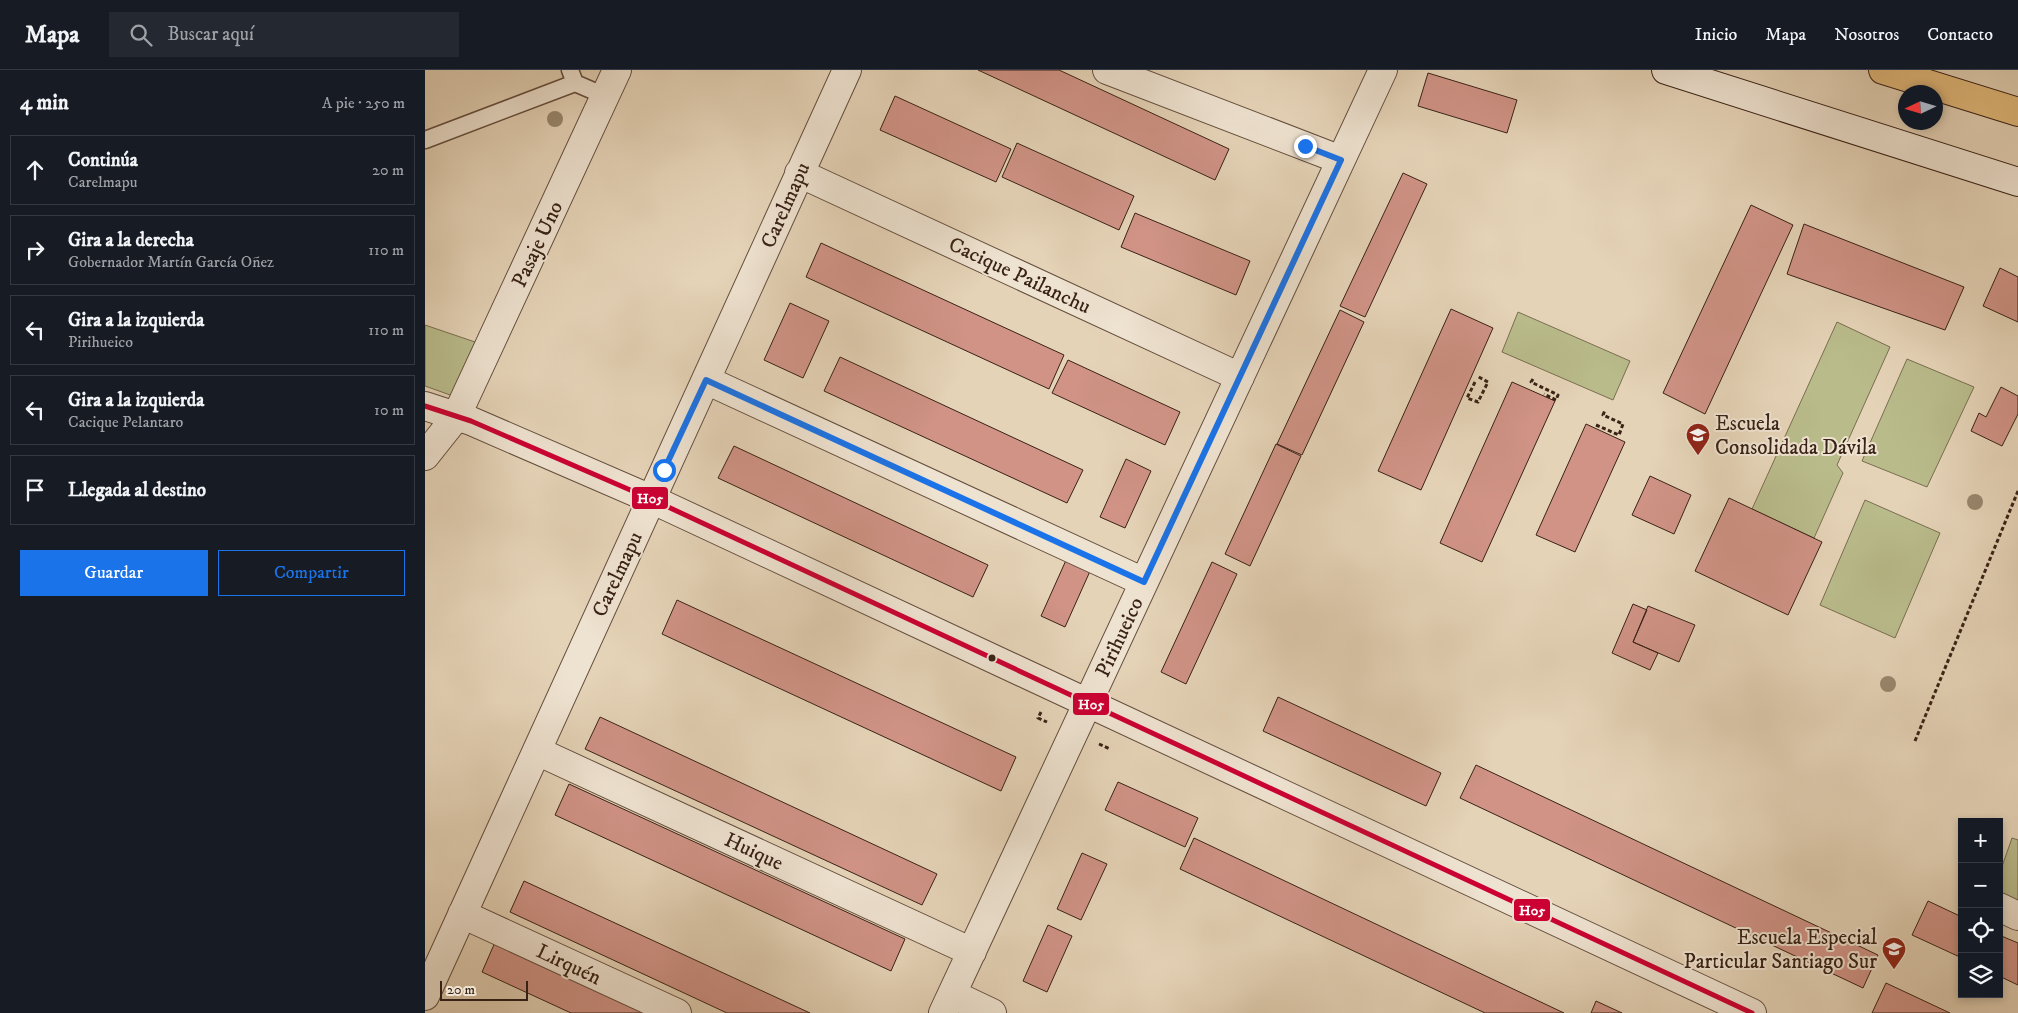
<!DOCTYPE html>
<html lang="es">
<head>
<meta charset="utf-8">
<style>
	body { margin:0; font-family:"IM FELL DW Pica",serif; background:#242831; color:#f1f3f6 }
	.controls { position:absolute; right:15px; bottom:15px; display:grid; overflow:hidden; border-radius:0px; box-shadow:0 2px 8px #0003 }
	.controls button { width:45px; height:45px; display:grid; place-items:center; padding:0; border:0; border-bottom:1px solid #363941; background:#171b24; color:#f1f3f6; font:25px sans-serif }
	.compass { position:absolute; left:1473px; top:15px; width:45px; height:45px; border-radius:50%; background:#171b24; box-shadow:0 2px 8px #0003; rotate:266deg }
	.scale { position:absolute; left:15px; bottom:12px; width:88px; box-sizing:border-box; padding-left:5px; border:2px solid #392216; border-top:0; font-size:14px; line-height:18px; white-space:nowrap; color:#392216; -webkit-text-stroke:4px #eee2d0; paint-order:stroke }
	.stop { position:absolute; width:15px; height:15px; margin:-11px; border:4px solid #1a73e8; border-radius:50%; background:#fff }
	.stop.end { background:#1a73e8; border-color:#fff; box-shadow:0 1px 5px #0008 }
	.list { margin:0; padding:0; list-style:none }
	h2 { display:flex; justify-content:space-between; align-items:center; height:65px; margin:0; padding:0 20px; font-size:21px }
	h2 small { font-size:16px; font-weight:400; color:#9ea1a6 }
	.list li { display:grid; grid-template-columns:32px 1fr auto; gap:15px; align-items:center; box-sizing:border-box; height:70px; margin:0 10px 10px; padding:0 10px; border:1px solid #363941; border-radius:0px }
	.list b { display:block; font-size:19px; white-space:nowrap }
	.list p { margin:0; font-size:16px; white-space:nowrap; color:#9ea1a6 }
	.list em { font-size:16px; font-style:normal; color:#9ea1a6 }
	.actions { display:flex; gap:10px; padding:15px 20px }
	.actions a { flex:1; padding:11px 0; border:1px solid #1a73e8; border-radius:0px; text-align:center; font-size:18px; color:#1a73e8 }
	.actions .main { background:#1a73e8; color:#fff }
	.icon { flex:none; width:28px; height:28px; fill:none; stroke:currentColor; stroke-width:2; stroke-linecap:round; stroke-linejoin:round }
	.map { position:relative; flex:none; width:1593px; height:943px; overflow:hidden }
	header { display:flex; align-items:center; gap:30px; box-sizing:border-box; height:70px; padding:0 25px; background:#171b24; border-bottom:1px solid #363941 }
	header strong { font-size:24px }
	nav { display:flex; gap:28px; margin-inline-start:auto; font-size:18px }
	.search { width:350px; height:45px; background:#242831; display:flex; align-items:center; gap:12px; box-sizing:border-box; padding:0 18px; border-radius:0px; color:#9ea1a6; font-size:19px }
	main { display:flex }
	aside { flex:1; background:#171b24 }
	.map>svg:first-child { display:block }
</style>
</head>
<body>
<header>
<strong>Mapa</strong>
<div class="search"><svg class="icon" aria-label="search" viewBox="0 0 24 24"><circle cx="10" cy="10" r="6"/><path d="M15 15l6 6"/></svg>Buscar aquí</div>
<nav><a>Inicio</a><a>Mapa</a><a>Nosotros</a><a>Contacto</a></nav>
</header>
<main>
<aside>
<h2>4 min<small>A pie · 250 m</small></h2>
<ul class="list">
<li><svg class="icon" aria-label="ahead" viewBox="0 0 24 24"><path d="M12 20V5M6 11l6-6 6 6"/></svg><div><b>Continúa</b><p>Carelmapu</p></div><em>20 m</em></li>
<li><svg class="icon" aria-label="right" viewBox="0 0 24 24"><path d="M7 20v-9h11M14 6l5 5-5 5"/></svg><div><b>Gira a la derecha</b><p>Gobernador Martín García Oñez</p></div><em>110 m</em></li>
<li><svg class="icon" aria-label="left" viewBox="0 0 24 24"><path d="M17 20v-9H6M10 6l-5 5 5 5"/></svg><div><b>Gira a la izquierda</b><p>Pirihueico</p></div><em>110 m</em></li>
<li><svg class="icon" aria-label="left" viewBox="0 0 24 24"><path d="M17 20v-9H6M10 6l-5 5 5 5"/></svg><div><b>Gira a la izquierda</b><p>Cacique Pelantaro</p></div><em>10 m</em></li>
<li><svg class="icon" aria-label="arrive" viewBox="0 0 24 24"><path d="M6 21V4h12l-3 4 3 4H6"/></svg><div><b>Llegada al destino</b></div></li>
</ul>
<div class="actions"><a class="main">Guardar</a><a>Compartir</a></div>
</aside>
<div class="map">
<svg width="1593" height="943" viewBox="0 0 1593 943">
	<rect width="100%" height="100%" fill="#e5d3b7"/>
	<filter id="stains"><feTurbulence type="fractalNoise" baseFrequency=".004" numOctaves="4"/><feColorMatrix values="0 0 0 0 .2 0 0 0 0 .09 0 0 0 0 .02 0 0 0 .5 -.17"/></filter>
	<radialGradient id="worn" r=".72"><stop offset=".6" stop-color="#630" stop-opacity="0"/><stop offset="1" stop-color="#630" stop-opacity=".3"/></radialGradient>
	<path fill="#b9bb8b" stroke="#796e50" d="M1093,242L1205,291L1188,330L1077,282Z
		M1412,252L1465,277L1412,395L1418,403L1389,468L1327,439Z
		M0,255L53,273L28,326L0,316Z
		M1482,289L1549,317L1502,417L1437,391Z
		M1440,430L1515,463L1470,568L1395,535Z
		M1587,768L1593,770V835L1574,829V805Z"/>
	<path fill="#d09386" stroke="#392216" d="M553,0H634L804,79L790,110Z
		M1003,3L1092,30L1082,63L993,36Z
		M470,26L586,79L571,112L455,60Z
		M592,73L709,126L694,160L577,107Z
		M978,103L1002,114L940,247L915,236Z
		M1326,135L1368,155L1280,344L1238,323Z
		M710,143L825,191L811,225L696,177Z
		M1379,154L1539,217L1520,260L1362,204Z
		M396,173L639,285L624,319L381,207Z
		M1575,198L1593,207V252L1558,236Z
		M365,233L404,251L378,308L339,290Z
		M1026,239L1068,258L996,420L953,401Z
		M915,240L939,252L877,385L852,374Z
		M415,287L658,400L642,433L399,321Z
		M643,290L755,342L740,375L627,323Z
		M1087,312L1130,331L1057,492L1015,473Z
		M1576,317L1593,326V344L1577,376L1546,361L1554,343L1561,347Z
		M1161,354L1200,372L1150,482L1111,465Z
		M851,374L876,386L825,496L800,484Z
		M309,376L563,495L548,527L293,408Z
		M701,389L726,401L700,458L675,447Z
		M1225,406L1266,425L1249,464L1207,445Z
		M1304,428L1397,472L1363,545L1270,501Z
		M642,488L666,499L640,557L616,546Z
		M787,492L812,504L761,614L736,602Z
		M252,530L591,687L576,721L237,564Z
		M1208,534L1222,540L1208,572L1233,583L1225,600L1187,583Z
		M1223,536L1270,555L1254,592L1208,572Z
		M853,627L1016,703L1001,736L838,661Z
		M175,647L512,804L497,835L160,679Z
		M1051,695L1453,885L1438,918L1035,728Z
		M693,712L773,748L760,777L680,740Z
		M144,714L480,869L466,901L130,745Z
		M769,768L1139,943H1060L755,799Z
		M657,783L682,794L656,850L632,839Z
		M99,811L385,943H302L85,842Z
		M1503,831L1537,847V888L1487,865Z
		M623,855L647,866L622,922L598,911Z
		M1574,865L1593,873V915L1574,906Z
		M71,870L228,943H146L57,902Z
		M1461,913L1525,943H1447Z
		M1171,931L1197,943H1166Z"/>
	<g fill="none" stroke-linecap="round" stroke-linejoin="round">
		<defs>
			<path id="lane" d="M150,13L180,26
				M0,70L150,13L145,0"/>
			<path id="street" d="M682,0L916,90
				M374,103L815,307
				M281,310L719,512
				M0,336L46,351L226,429L1327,943
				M0,386L31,347L192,0
				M112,681L547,882
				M1574,837L1593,846
				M37,844L252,943
				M527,924L567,943
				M0,926L422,0
				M518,943L958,0"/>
			<path id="secondary" d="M1241,0L1593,112"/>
			<path id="highway" d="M1458,0L1593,42"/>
		</defs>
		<use href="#lane" stroke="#644e3e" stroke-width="19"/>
		<use href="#street" stroke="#644e3e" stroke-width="30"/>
		<use href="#secondary" stroke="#392216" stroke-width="30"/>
		<use href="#highway" stroke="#392216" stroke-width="30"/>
		<path stroke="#392216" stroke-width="3" stroke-dasharray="4 2.5" stroke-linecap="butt" d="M1108,309L1106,312L1133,325L1131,330L1119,324
			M1050,312L1042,328L1053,332L1063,312L1052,306
			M1171,355L1194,365L1198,354L1178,345L1180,340
			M616,642L613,648L622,652
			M1490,671L1593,421
			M674,674L685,679"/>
		<use href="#lane" stroke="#eee2d0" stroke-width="16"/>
		<use href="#street" stroke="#eee2d0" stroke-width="28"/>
		<use href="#secondary" stroke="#eee2d0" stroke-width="28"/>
		<use href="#highway" stroke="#e2ba7c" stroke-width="28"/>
		<defs>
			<path id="bus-1" d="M0,336L46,351L226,429L1327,943"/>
		</defs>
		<use href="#bus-1" stroke="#eee2d0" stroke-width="9"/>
		<use href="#bus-1" stroke="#c03" stroke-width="5"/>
	</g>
	<g fill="#98876e">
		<circle cx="130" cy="49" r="8"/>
		<circle cx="1550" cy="432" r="8"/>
		<circle cx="1463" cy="614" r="8"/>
	</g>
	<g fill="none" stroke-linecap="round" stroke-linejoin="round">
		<path stroke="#1a73e8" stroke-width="6" d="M239,400L281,310L719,512L916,90L880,76"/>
	</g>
	<defs>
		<symbol id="school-pin" viewBox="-11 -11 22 30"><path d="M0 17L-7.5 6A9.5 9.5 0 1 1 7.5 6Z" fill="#8f2418" stroke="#eee2d0"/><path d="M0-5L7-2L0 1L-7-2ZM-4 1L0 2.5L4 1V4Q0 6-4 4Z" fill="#fff"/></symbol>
	</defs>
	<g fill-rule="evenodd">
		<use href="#school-pin" x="1259" y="351" width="28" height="38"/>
		<use href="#school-pin" x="1455" y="865" width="28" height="38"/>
	</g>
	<circle fill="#392216" stroke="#eee2d0" stroke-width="2" cx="567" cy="588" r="4.5"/>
	<g text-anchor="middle" stroke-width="4" stroke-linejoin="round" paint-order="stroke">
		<g font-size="21" fill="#392216" stroke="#eee2d0">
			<text transform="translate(360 135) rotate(-66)" y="7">Carelmapu</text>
			<text transform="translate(112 174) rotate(-65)" y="7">Pasaje Uno</text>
			<text transform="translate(595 205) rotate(25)" y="7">Cacique Pailanchu</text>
			<text transform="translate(192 504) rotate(-65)" y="7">Carelmapu</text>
			<text transform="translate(694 567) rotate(-65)" y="7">Pirihueico</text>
			<text transform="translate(329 781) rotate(25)" y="7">Huique</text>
			<text transform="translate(144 894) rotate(25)" y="7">Lirquén</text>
		</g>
		<g font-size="21" fill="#392216" stroke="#eee2d0" text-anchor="start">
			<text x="1290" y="360">Escuela<tspan x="1290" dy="24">Consolidada Dávila</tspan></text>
			<text x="1452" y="874" text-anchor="end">Escuela Especial<tspan x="1452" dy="24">Particular Santiago Sur</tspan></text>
		</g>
	</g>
	<g stroke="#eee2d0" stroke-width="2">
		<rect x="206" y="416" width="38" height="24" rx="5" fill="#c03"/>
		<rect x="647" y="622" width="38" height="24" rx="5" fill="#c03"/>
		<rect x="1088" y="828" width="38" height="24" rx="5" fill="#c03"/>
	</g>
	<g font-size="14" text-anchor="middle" font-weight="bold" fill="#fff">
		<text x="225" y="433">H05</text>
		<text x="666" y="639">H05</text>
		<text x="1107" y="845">H05</text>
	</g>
	<rect width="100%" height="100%" filter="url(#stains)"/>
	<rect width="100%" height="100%" fill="url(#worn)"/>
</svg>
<div class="controls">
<button>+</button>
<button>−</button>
<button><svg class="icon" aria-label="locate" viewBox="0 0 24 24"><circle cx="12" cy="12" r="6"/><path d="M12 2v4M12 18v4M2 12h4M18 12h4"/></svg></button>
<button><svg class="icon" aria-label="layers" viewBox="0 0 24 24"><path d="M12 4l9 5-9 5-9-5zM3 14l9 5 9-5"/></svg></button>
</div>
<svg class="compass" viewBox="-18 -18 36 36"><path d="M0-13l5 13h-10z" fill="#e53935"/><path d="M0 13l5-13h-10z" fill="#9ea1a6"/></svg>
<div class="scale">20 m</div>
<div class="stop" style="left:239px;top:400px"></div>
<div class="stop end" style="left:880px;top:76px"></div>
</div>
</main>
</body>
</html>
